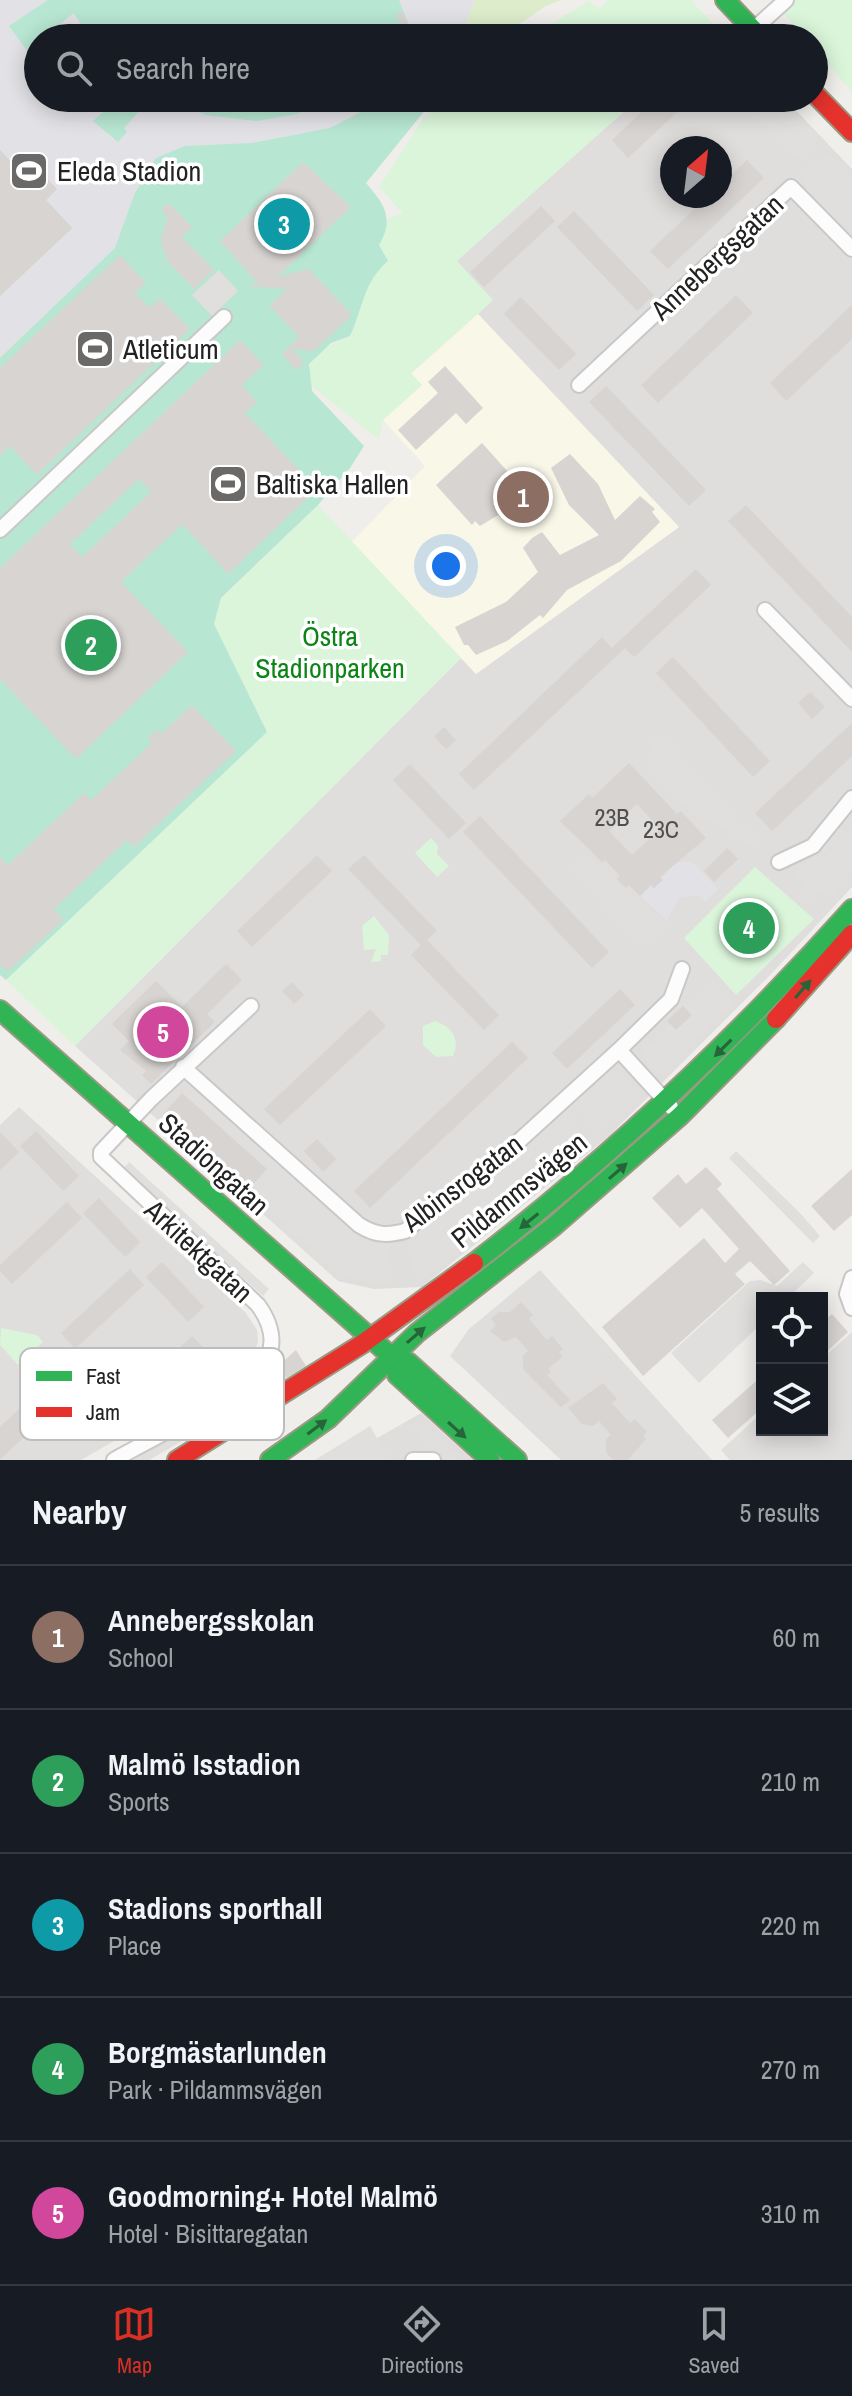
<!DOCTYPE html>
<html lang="en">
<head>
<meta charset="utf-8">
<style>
	body { margin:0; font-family:"Archivo Narrow",sans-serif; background:#20242c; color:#f1f3f6 }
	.controls { position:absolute; right:24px; bottom:24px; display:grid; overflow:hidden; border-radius:0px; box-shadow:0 4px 20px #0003 }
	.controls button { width:72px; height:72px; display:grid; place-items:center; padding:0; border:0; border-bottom:2px solid #363941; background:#171b24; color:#f1f3f6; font:40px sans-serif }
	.compass { position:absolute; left:660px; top:136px; width:72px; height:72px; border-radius:50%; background:#171b24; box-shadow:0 4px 20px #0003; rotate:28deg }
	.you { position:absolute; left:446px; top:566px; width:28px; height:28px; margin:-20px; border:6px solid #fff; border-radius:50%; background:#1a73e8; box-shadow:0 0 0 12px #1a73e833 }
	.badge { display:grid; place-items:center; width:52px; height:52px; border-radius:50%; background:#d93025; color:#fff; font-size:26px; font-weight:700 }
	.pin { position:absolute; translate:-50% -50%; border:4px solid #fff; box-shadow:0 2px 8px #0006 }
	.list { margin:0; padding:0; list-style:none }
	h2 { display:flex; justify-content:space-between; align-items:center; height:104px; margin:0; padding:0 32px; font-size:34px }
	h2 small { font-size:26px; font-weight:400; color:#9ea1a6 }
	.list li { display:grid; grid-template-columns:52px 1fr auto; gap:24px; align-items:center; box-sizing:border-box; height:144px; padding:0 32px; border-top:2px solid #363941 }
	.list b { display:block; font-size:30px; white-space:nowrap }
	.list p { margin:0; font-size:26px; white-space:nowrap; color:#9ea1a6 }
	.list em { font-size:26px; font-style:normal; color:#9ea1a6 }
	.icon { flex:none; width:44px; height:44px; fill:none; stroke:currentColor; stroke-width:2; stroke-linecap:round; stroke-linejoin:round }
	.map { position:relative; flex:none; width:852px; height:1460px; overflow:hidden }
	.search { position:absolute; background:#171b24; box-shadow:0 4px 20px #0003; left:24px; right:24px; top:24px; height:88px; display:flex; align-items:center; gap:20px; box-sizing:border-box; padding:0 28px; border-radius:44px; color:#9ea1a6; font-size:30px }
	.sheet { height:824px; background:#171b24 }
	nav { display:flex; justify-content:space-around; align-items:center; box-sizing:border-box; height:112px; border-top:2px solid #363941; background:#171b24; font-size:22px; color:#9ea1a6 }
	nav a { display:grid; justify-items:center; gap:4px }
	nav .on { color:#d93025 }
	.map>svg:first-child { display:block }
</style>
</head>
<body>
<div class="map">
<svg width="852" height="1460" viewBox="0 0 852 1460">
	<rect width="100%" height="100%" fill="#f0eeeb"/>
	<path fill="#dfdedc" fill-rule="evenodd" d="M639,98H784L852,169V887L774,971L609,1136L422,1287L374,1289L338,1281L75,1046L461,658L476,674L679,527L478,314L492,300L456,261ZM672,148H720V196H672Z
		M19,1107L246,1313L257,1330L258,1342L250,1363L81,1460H0V1125Z
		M540,1270L712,1460H561L450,1356L469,1329Z
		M421,1413L473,1460H339Z"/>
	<path fill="#f8f7e8" d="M478,314L679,527L476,674L352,542L425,466L383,420L422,385L411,374Z"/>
	<path fill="#ddeccb" d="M475,0H561L546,6L499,38H459Z"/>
	<path fill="#daf5da" d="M608,0H691L717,28L706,38H530L588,1L600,9Z
		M772,0H852V92L814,48V38H805Z
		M443,98H639L457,261L493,300L411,373L422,385L383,420L379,440L298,375L326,347L351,336C359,308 365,281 388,261L379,245L389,217L403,214L379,187L423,119Z
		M318,505L461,658L75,1046L6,980L267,732L214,624L221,599Z
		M431,838L438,846L437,854L449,866L437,877L415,853Z
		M755,867L814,919L736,995L684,938Z
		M374,916L389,935L388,955H381V961L371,962L376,949L364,950L362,926Z
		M435,1021C451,1026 461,1039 453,1056L436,1057L423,1045V1026Z
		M1,1328L37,1335L43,1342L18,1365L0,1345Z"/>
	<path fill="#b7e6d2" d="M0,0H412L426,38H38V98H435L366,183C384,204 395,218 379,245L388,261C363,282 363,309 350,336L331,343L309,364L312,391L364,446L350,468L318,505L221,598L214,624L267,732L6,980L0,975Z"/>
	<path fill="#e0dfde" d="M739,98H782L819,138L796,159Z
		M830,154L852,177V238L805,188L806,172Z
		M219,270L238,291L212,316L192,295Z
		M659,735L731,811L725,817L734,827L741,822L757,839L751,846L708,818L702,823L649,768L656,762L652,741Z
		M840,824L845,830L800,882L795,877Z
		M852,825V872L831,897L823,891L803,904L797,899L802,893L803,884Z
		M589,855L637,906L643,901L666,925L644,946L573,870Z
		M713,981L734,1002L663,1075L642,1054Z
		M610,1069L636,1097L598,1132L573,1103Z
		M189,1084L344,1220L365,1236L389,1244L392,1286L364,1282L342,1273L248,1190L267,1169L182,1093Z
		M564,1111L591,1143L433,1273L418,1280L407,1250L422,1240L417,1233Z
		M736,1151L799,1212L820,1236L813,1243L729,1158Z
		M129,1162L269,1289L263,1296L123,1169Z
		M803,1262L814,1273L788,1298H762V1323L699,1383L671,1353L750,1281L761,1280L777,1286Z
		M852,1332V1460H730L721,1450L762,1413V1430H822V1359Z
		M254,1387L259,1394L193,1435L149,1460H133Z
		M419,1423L461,1460H447L413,1430Z
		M370,1426L390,1460H315Z"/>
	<path fill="#e2e1e5" d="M0,0H48L9,26L28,52L38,45V98H119L93,121L118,142L127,132L124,128L151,98H166L206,115L257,121L297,114L328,98H388L330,128L253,143L185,146L156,158L135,193L115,248L0,358V296L72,228L46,200L56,189L38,169L27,179L0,150Z
		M399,0H475L459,38H414Z
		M74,13L82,26L74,33L72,31L64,38H42Z
		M675,862H692L718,889L705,902L697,895L679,898L667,921L640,896L651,885L654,888Z"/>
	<path fill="#d7d4d2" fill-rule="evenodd" d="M403,12L414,38H405L396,14Z
		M656,98H692L628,158L612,140Z
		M0,150L27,179L38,169L57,189L46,200L72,228L0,296Z
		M747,160L764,178L668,269L650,251L708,196H720V185Z
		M303,162L351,207L277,277L309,269L352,315L314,351L291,349L304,362L296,370L282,354L299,337L270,306L286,289L248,286L257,282L220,241Z
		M169,203L192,227L182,237L214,270L194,289L165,259L168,257L163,251L161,237L168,218L161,210Z
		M541,206L555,221L484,287L470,272Z
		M574,211L654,295L637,311L557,227Z
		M120,255L146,283L135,293L149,308L160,298L190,329L37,475L10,446L0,456V368Z
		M736,295L753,313L658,403L641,385Z
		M521,297L576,354L559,370L504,314Z
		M852,305V339L786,401L770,383Z
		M240,340L264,365L242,385L257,402L245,413L317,489L228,574L182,524L121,582L188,652L76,759L0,679V568ZM139,479L151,492L82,557L70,544Z
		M445,366L483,408L466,424L456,413L416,450L398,430L438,393L428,382Z
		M606,386L706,490L689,506L589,402Z
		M482,443L517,482L508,491L511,495L500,514L480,526L475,521L472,525L436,485Z
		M570,454L598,484L615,520L640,496L655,509L652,512L660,522L621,561L567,590L543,618L540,615L507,641L476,655L468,645H464L455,627L506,602L538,572L523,548L532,538L542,532L560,555L599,535L569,505L551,468Z
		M746,505L852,617V652L728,521Z
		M696,569L711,585L634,657L625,648L474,790L459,774L602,637L612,648Z
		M673,657L770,761L753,777L656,673Z
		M810,692L825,707L812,719L798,703Z
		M192,705L236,751L134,847L127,840L54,909L64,919L7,972L0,964V857L8,865L84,793L91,800L152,743L148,738L157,729L161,734Z
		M852,723V756L772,831L755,813Z
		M444,727L456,740L446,749L434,736Z
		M629,763L677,814L681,811L706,838L660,877L663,880L654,888L651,885L640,896L629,885L626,888L617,879L620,876L605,860L602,862L560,821L589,794L592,798ZM637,804L660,829L632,855L609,831Z
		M410,764L466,823L449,839L393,780Z
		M480,816L609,952L592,968L463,832Z
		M727,848L738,859L714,882L704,871Z
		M317,855L332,871L252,947L237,931Z
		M364,855L437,931L427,940L499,1015L484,1030L411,955L421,945L348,869Z
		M226,964L242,980L207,1014L215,1022L151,1084L142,1075L146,1071L120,1050L129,1041L112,1024L156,981L182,1007Z
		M292,982L304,995L294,1004L282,991Z
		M620,989L635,1005L567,1069L552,1053Z
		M683,1006L692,1015L676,1030L667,1021Z
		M370,1009L386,1026L280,1125L264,1109Z
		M512,1042L528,1058L370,1208L354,1191Z
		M182,1093L267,1169L248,1190L163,1114Z
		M36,1131L79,1176L63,1191L20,1146Z
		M0,1132L19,1152L0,1170Z
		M317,1139L336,1159L323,1172L304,1151Z
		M706,1167L722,1184L717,1189L790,1271L774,1285L750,1261L735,1274L745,1284L643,1376L602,1327L704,1238L725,1263L739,1249L702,1208L680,1228L652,1198L678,1174L686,1184Z
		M852,1169V1215L834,1231L811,1206Z
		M99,1198L140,1242L125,1257L83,1213Z
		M67,1202L82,1218L12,1284L0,1271V1265Z
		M162,1262L204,1307L188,1322L146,1277Z
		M130,1269L144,1285L75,1349L61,1333Z
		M521,1302L533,1315L529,1319L547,1340L552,1336L563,1349L559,1352L563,1356L548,1369L551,1371L547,1375L570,1400L561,1407L523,1369V1356L528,1351L516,1337L504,1342L490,1331L496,1325L491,1319L499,1312H510Z
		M832,1314L848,1332L822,1356V1323Z
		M192,1336L207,1351L138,1416L124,1401Z
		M296,1350L306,1366L286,1378L278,1366Z
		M53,1376L70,1393L0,1460V1427Z
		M762,1376V1408L728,1438L712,1420Z
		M603,1383L617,1399L612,1403L630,1423L635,1419L647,1432L643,1436L646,1439L628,1460H613L606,1452V1439L611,1435L599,1421L593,1426L582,1424L568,1408Z"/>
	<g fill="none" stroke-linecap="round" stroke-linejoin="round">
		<defs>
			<path id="street" d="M753,30L786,0
				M579,385L791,187L852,249
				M0,530L224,317
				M765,610L852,699
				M779,862L813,846L852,798
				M619,1050L671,1107
				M183,1067L359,1225C375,1235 386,1236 405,1231L509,1150L619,1050L671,999L682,969
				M852,1278L847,1294L852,1308
				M114,1460C150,1439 253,1391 268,1357C276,1339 269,1320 258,1305L101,1157V1152L151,1099L251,1006
				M413,1460H433"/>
			<path id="fast" d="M725,0L761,38
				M0,1010L392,1357L408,1362L517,1460
				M474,1263C612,1156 736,1039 852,909
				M392,1357L397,1375L490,1460
				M270,1460L328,1419L417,1333L554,1226L680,1116L776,1019"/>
			<path id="jam" d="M814,93L852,132
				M776,1019L852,934
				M177,1460L362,1344L474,1263"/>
		</defs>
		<use href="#street" stroke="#c9c8c7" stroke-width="18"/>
		<use href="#fast" stroke="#999a82" stroke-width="22"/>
		<use href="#jam" stroke="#999a82" stroke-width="22"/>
		<use href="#street" stroke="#fdfcfc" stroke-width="14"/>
		<use href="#fast" stroke="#30b455" stroke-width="18"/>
		<use href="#jam" stroke="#e5322d" stroke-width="18"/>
	</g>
	<defs><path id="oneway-solid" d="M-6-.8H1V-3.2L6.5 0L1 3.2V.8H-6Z" transform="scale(2)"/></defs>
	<g fill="#286439">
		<use href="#oneway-solid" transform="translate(803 989) rotate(-49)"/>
		<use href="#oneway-solid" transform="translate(723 1048) rotate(135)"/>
		<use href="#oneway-solid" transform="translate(618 1171) rotate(-41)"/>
		<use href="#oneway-solid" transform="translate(529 1221) rotate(141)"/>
		<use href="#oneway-solid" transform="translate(416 1335) rotate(-41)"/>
		<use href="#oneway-solid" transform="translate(317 1427) rotate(-37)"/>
		<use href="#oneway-solid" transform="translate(457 1430) rotate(42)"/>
	</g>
	<defs>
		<symbol id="stadium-square" viewBox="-11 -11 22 22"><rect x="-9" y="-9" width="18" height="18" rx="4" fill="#6a6968" stroke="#fff"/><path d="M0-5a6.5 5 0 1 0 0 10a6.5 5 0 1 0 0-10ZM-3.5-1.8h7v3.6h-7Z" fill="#fff"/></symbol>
	</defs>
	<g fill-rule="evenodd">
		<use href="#stadium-square" x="7" y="149" width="44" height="44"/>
		<use href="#stadium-square" x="73" y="327" width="44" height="44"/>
		<use href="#stadium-square" x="206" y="462" width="44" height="44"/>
	</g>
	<g text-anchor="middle" stroke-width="7" stroke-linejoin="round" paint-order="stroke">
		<g font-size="24" fill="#4f4e4e">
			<text x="612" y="826">23B</text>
			<text x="661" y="838">23C</text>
		</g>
		<g font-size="28" fill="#222" stroke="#fff" text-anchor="start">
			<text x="57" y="181">Eleda Stadion</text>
			<text x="123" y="359">Atleticum</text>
			<text x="256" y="494">Baltiska Hallen</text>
		</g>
		<g font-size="28" fill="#222" stroke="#fff">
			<text transform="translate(717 257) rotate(-43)" y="10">Annebergsgatan</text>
			<text transform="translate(214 1164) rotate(42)" y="10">Stadiongatan</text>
			<text transform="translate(462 1183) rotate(-37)" y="10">Albinsrogatan</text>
			<text transform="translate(519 1190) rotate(-39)" y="10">Pildammsvägen</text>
			<text transform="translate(199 1251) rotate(43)" y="10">Arkitektgatan</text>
		</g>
		<g font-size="28" fill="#0c8416" stroke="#fff">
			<text x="330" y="646">Östra<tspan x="330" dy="32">Stadionparken</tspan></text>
		</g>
	</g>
	<rect x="20" y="1348" width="264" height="92" rx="12" fill="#fff" stroke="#bdbdbd" stroke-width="2"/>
	<rect x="36" y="1371" width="36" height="10" fill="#30b455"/>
	<rect x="36" y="1407" width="36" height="10" fill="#e5322d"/>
	<g font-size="22" fill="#222">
		<text x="86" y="1384">Fast</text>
		<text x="86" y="1420">Jam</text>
	</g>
</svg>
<div class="controls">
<button><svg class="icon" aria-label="locate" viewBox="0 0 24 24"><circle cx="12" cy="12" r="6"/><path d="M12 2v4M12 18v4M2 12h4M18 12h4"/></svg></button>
<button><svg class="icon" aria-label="layers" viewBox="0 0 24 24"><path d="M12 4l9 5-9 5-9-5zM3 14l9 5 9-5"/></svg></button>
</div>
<svg class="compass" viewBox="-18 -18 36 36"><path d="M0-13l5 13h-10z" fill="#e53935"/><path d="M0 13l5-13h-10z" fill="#9ea1a6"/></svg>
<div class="you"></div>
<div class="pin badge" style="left:523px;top:497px;background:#8d6e63">1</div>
<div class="pin badge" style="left:91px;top:645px;background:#2e9e5b">2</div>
<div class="pin badge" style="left:284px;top:224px;background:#0f9aa8">3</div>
<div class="pin badge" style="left:749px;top:928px;background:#2e9e5b">4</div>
<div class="pin badge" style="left:163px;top:1032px;background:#d1479c">5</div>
<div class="search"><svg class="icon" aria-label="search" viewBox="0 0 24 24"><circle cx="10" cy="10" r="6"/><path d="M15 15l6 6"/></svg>Search here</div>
</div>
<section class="sheet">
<h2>Nearby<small>5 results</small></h2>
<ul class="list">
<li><span class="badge" style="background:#8d6e63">1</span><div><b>Annebergsskolan</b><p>School</p></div><em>60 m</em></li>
<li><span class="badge" style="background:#2e9e5b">2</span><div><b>Malmö Isstadion</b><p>Sports</p></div><em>210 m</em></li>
<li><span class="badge" style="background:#0f9aa8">3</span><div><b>Stadions sporthall</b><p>Place</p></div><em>220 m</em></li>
<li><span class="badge" style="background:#2e9e5b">4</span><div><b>Borgmästarlunden</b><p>Park · Pildammsvägen</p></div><em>270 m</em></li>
<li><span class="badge" style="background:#d1479c">5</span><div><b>Goodmorning+ Hotel Malmö</b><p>Hotel · Bisittaregatan</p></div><em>310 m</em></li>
</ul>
</section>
<nav>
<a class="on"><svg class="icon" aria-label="map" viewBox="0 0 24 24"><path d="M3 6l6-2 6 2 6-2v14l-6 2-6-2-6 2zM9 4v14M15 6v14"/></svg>Map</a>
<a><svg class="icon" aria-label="directions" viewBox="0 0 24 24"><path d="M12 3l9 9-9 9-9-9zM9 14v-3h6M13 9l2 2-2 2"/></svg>Directions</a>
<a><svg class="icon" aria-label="saved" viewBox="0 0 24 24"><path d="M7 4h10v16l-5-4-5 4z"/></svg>Saved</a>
</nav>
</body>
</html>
